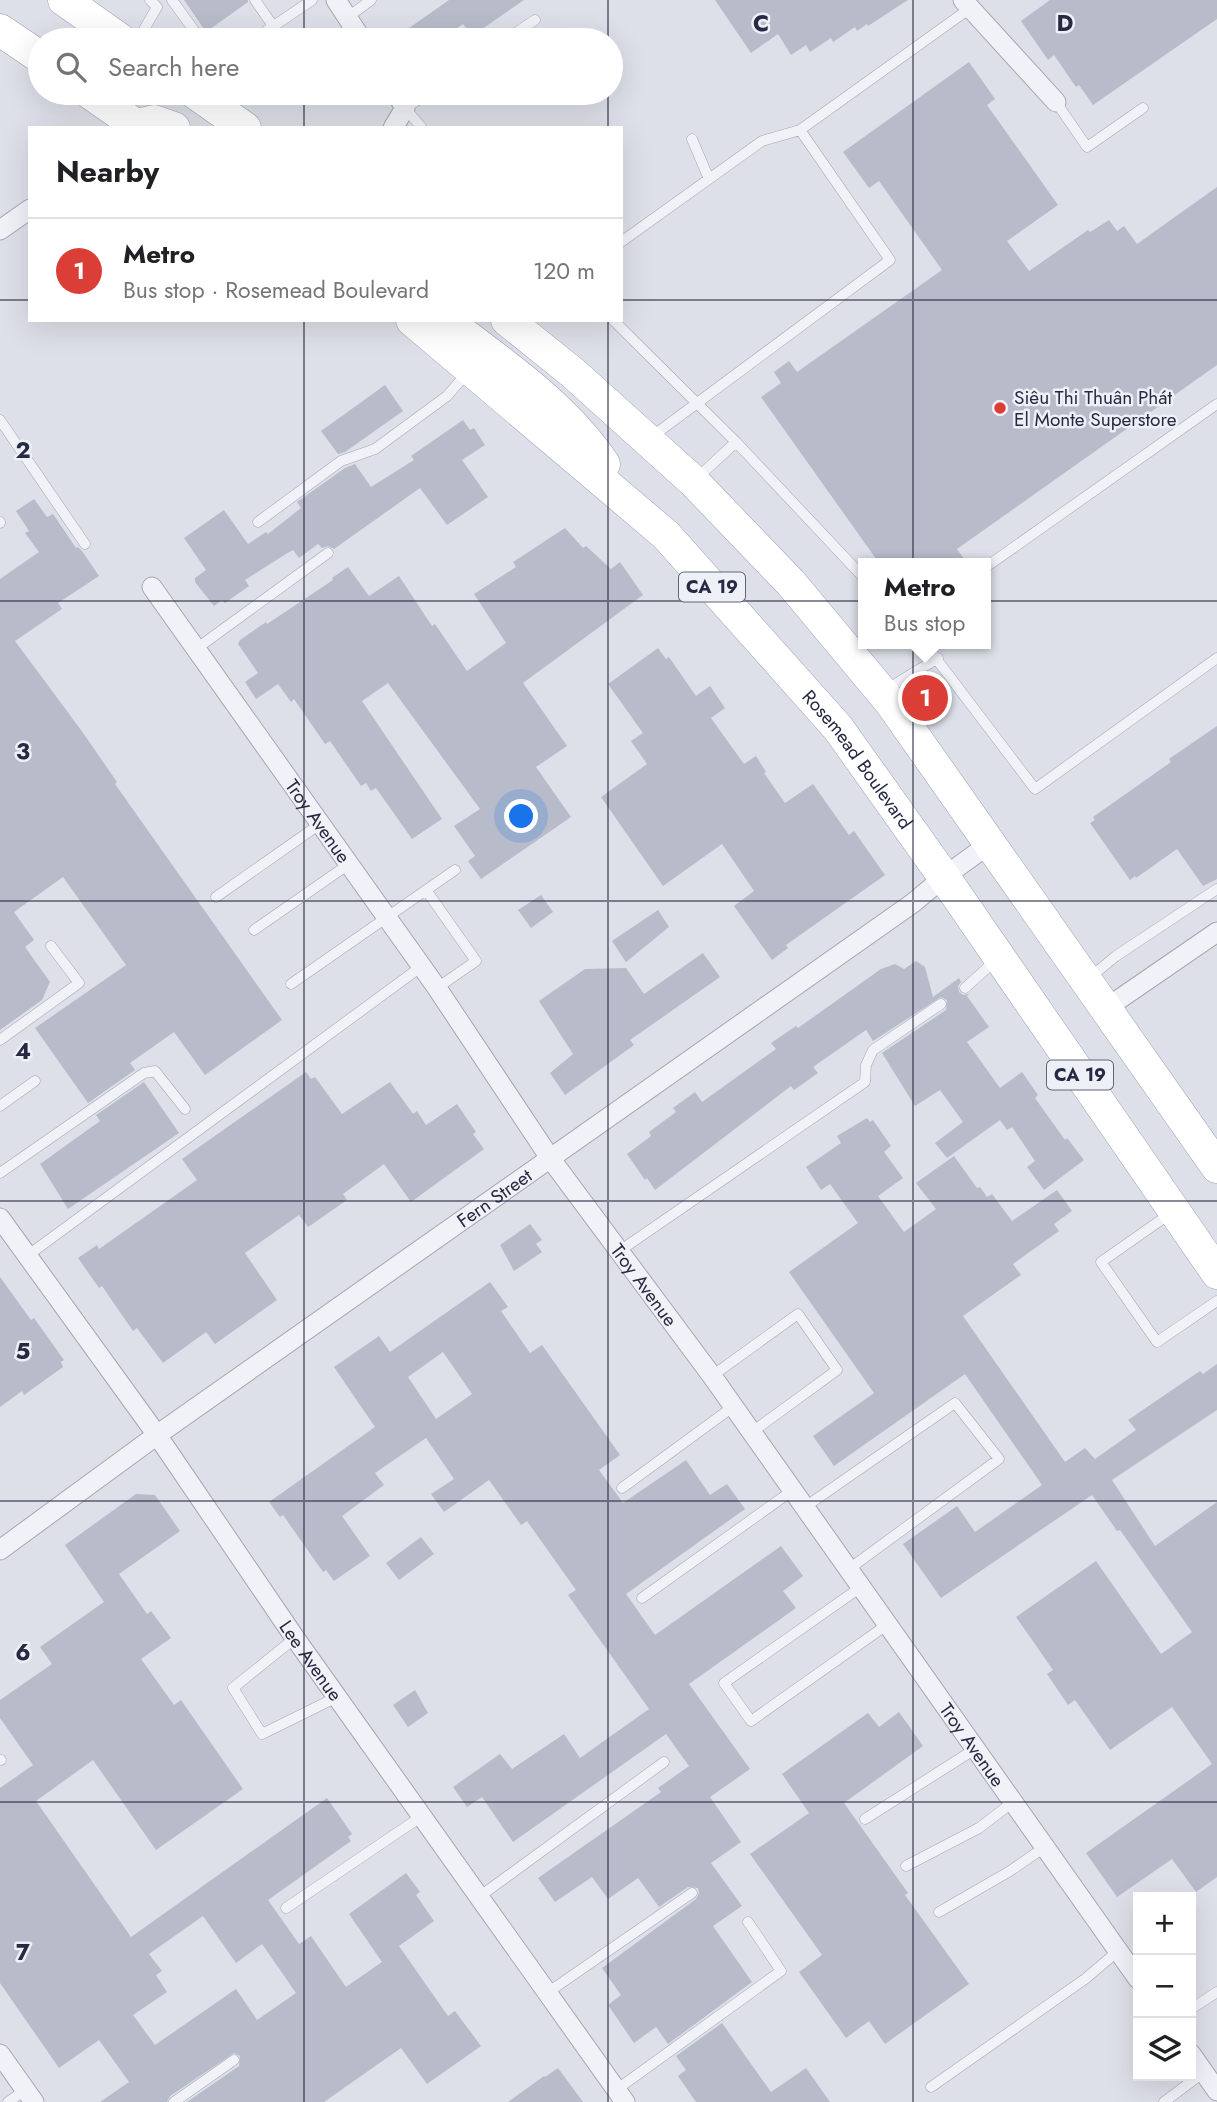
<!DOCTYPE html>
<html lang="en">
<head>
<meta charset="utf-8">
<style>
	body { margin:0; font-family:Jost,sans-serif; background:#f2f2f2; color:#202124 }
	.controls { position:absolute; right:21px; bottom:21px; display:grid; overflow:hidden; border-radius:0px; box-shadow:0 7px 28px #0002 }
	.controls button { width:63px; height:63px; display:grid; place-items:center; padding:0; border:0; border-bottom:2px solid #e0e0e0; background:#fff; color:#202124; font:35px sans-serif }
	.you { position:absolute; left:522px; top:817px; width:24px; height:24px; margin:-18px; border:5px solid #fff; border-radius:50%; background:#1a73e8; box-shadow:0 0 0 10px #1a73e833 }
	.badge { display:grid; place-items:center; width:46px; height:46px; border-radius:50%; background:#db3e37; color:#fff; font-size:23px; font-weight:700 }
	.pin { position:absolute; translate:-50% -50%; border:4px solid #fff; box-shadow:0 2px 7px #0006 }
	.popup { position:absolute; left:858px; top:558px; width:133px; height:91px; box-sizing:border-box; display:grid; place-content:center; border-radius:0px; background:#fff; filter:drop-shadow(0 2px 5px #0005); font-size:23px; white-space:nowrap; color:#757577 }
	.popup b { font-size:26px; color:#202124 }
	.popup::after { content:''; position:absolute; left:50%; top:100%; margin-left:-14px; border:14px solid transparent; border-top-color:#fff }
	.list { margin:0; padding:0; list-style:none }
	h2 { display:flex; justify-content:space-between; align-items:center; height:91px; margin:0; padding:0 28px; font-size:30px }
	h2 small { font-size:23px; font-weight:400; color:#757577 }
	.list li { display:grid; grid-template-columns:46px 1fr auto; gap:21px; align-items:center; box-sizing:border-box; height:105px; padding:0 28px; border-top:2px solid #e0e0e0 }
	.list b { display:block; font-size:26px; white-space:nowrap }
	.list p { margin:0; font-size:23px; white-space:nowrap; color:#757577 }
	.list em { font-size:23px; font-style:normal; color:#757577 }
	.icon { flex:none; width:38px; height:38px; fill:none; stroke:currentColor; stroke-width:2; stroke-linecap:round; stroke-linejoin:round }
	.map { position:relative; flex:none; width:1217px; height:2102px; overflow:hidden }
	.search { position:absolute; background:#fff; box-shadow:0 7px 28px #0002; left:28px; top:28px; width:595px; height:77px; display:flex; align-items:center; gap:18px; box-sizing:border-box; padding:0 24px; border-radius:38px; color:#757577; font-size:26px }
	.panel { position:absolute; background:#fff; box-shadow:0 7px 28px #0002; left:28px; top:126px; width:595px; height:196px; border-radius:0px }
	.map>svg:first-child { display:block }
</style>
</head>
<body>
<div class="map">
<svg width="1217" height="2102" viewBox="0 0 1217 2102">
	<rect width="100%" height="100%" fill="#dee0e9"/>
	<path fill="#b8bbc9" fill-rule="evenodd" d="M184,0H248V2L206,32Z
		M449,0H524L472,36L463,24L440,40H392Z
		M715,0H908L868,26L867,24L857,31L855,27L833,42L831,38L810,52L806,45L791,55L778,34L751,53Z
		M1050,0H1217V19L1093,105L1079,85L1076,87L1054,55L1048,60L1021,21Z
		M969,62L995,99L987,105L1058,205L1007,241L1029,271L1088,230L1090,232L1109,220L1117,231L1124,226L1137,244L1217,187V365L957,549L967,563H879L761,397L781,383L774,372L789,361L797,372L942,270L879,181L869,188L843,152Z
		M385,385L403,411L345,452L338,454L321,431Z
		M463,420L470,430L474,428L485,445L462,460L488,497L447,525L420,488L334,549L328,546L322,548L318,544L299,558L293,550L286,554L245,580L249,586L225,603L222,600L214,606L195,582V578L206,570L184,538L224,510L248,544L266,532L268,534L301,508L297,502L345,468L355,464L371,487L414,460L411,456Z
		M34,499L47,517L53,514L76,548L78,547L82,551L99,576L58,603L62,609L15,641L81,730L117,782L115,784L282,1020L205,1075L174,1032L130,1063L135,1070L88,1103L35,1028L126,965L63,877L14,912L34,940L25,947L50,982L42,1000L0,1030V579L39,552L25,533L29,531L16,511Z
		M565,528L583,548L586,546L611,569L620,562L643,595L523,683L567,746L536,767L571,817L481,879L468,861L475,856L454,826L480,809L388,683L362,701L442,819L412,839L376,788L371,791L366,783L361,786L330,741L325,744L294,699L291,702L278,684L256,699L245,682L258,673L238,644L240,640L266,622L267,624L333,580L332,578L348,567L369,596L399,576L432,626L435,624L467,671L506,643L474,594L516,567L513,562Z
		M658,648L666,659L669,657L696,696L710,686L725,708L711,718L744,764L756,756L766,772L764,773L785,803L813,784L849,835L854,831L885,875L786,945L788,948L772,960L734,906L754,891L722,844L663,886L601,797L647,764L631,741L643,733L608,684Z
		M1217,726V879L1203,886L1177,849L1136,878L1135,876L1130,880L1090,823L1095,820L1093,817L1171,762L1169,759Z
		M541,895L553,912L531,928L518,910Z
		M658,910L669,927L626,962L612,941Z
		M703,953L720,977L630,1040L634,1045L565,1095L550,1073L573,1054L539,1001L585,969L626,968L644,994Z
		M916,961L925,967L933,997L959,978L961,982L958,986L959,992L963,995L969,994L967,996L989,1027L967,1042L1000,1088L1022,1072L1038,1095L1035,1098L1065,1140L1067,1138L1084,1160L1044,1190L1027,1167L1035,1161L1012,1127L1007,1130L1000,1120L947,1158L935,1143L963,1122L940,1090L915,1106L882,1053L946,1010L947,1000L941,997L873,1041L866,1030L813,1067L818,1073L794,1090L791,1086L655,1190L647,1178L645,1180L627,1154L651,1136L649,1132L676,1112L673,1108L695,1092L702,1102L776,1049L771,1043L796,1026L798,1028L881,969L895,964L904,969Z
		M306,1072L311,1079L315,1077L342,1114L390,1082L413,1114L417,1111L426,1125L457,1104L476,1132L473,1134L484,1149L411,1202L384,1164L343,1194L347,1200L308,1227L299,1215L245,1253L277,1300L215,1344L206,1332L163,1363L137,1328L133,1331L102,1286L99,1288L78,1258L97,1245L99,1249L197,1180L182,1159Z
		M144,1082L179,1133L68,1209L40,1164L100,1121L96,1115Z
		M867,1118L870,1122L873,1120L891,1146L884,1152L903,1178L878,1196L904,1232L936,1209L916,1183L954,1156L977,1188L980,1187L987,1197L992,1194L1012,1221L1057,1190L1072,1211L1054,1224L1059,1231L1013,1264L1021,1275L963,1316L1065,1462L1085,1448L1095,1459L1136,1430L1128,1420L1200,1371L1203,1374L1217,1364V1410L1112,1480L1155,1546L1217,1502V1877L1196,1892L1172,1859L1117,1897L1086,1853L1212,1764L1172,1707L1110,1750L1075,1700L1068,1705L1047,1674L1053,1670L1016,1617L1096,1561L1161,1654L1192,1632L1120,1530L1117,1531L1092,1495L941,1598L903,1544L957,1506L975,1532L1042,1485L965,1374L834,1466L813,1436L874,1393L789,1272L858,1223L830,1184L821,1190L806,1167L841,1143L837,1136Z
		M530,1224L542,1240L536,1244L542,1252L514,1271L500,1245Z
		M0,1277L31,1320L34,1318L64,1360L61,1362L63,1367L24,1395L22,1391L0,1407Z
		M490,1282L508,1307L501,1311L530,1353L542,1345L620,1455L599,1470L623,1503L686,1460L710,1495L727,1484L745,1509L626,1594L655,1635L781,1546L803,1576L783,1591L796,1608L689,1684L750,1769L710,1797L741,1842L711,1863L742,1906L713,1926L752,1982L668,2044L656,2027L634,2043L608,2005L621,1995L602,1968L696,1899L699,1893L698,1888L688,1887L659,1907L638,1878L608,1899L592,1877L555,1902L538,1878L661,1792L658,1788L689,1766L666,1734L513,1842L482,1797L467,1807L453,1787L500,1754L512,1769L564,1734L580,1758L649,1709L568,1595L576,1590L527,1521L521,1525L489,1480L444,1512L431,1494L454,1479L426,1438L375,1473L384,1485L342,1516L370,1556L334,1581L326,1570L323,1572L283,1515L280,1517L269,1502L375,1427L334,1367L379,1336L390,1352ZM443,1352L472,1394L436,1419L408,1377Z
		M136,1494L155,1495L180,1531L119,1574L147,1614L151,1611L171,1638L141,1659L174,1705L181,1700L243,1789L156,1850L93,1760L36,1801L131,1937L327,1798L352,1834L348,1837L351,1841L268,1900L299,1944L311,1936L346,1987L382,1962L349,1914L406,1873L420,1892L416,1895L434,1921L399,1946L448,2016L455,2011L481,2046L427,2084L401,2048L324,2102H187L239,2066L240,2056L234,2053L170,2096L167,2102H100L129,2082L99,2040L59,2068L0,1983V1788L33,1765L0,1718V1700L52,1664L40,1647L104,1602L65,1545ZM203,1916L236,1963L262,1944L296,1993L257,2020L236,1989L155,2045L133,2015L167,1992L156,1975L162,1971L149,1954Z
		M421,1537L434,1554L399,1580L386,1563Z
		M415,1690L428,1713L408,1727L393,1705Z
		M899,1712L923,1746L844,1803L908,1893L905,1895L969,1984L885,2044L869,2021L846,2038L799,1972L822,1955L750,1854L809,1813L782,1774L868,1713L879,1727Z
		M722,2023L771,2092L806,2068L830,2102H696L678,2076L686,2070L676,2056Z
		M558,2068L583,2102H508L544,2076L545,2077Z"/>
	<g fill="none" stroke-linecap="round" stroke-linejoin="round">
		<defs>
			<path id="service" d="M172,0L201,40
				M255,0L273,26
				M348,17L371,0
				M138,40L157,7L150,0
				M253,40L312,0
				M505,40L535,20
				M1056,102L1087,147L1143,108
				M422,128L405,108L429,93
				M692,139L709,179
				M621,242L762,141L800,130L969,9
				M613,320L736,442
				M0,420L85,544
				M650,438L890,260L800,130
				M696,479L736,442L864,578
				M0,522V523
				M258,522L341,461L375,449L447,396L468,372
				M986,567L1217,404
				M925,644L1035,789L1217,658
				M196,649L328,553
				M884,691L938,658
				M426,890L476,961L437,988
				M216,897L320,824
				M254,930L349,864
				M1088,979L1116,956L1217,889
				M291,984L455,870
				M965,988L996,960
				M0,1040L79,983L51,946
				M0,1106L35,1081
				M0,1173L144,1073L155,1071L185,1109
				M1171,1213L1101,1262L1157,1342L1217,1301
				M618,1252L865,1082L866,1065L873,1050L941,1004
				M27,1256L422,966
				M712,1376L798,1314L837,1370L752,1432
				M622,1488L734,1406
				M805,1507L955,1403L999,1459L849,1569
				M861,1587L724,1683L751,1721L888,1624
				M642,1598L793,1490
				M295,1638L233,1688L262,1734L337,1697
				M0,1760H1
				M865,1819L975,1749
				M906,1866L979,1828L1013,1802
				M479,1897L664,1762
				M286,1908L422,1816
				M939,1912L1010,1871L1045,1847
				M547,1993L692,1893
				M1191,2009L1217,1992
				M931,2087L1085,1979L1118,1951
				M616,2090L781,1971L748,1922
				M8,2102L25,2090
				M174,2102L234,2060
				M1164,2102L1204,2072"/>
			<g id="minor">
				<path d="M336,0L362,40"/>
				<path d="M963,0L1056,102"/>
				<path d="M393,128L405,108L396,93"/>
				<path d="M0,230L30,209"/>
				<path id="s1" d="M152,587L437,988L550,1158L712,1376L1138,1979"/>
				<path d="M1105,1009L1217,932"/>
				<path id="s2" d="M0,1218L157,1435L295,1638L625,2102"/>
				<path id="s3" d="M0,1550L157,1435L913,903L944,877L989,844"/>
				<path d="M0,2054L34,2102"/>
				<path d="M1191,2054L1217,2091"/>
			</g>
			<g id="primary">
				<path d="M64,0L121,40"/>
				<path d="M0,30L40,57"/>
				<path d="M90,93L140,128"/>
				<path d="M195,93L245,128"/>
				<path d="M137,125L154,121L174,128"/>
				<path id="s4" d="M412,320L666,535L838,728L944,877L1217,1273"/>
				<path d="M445,320C502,363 564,405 604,464"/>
				<path d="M507,320L573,373L693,481L791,583L891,703L1217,1167"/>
			</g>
		</defs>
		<use href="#service" stroke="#a3a6b4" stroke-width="11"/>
		<use href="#minor" stroke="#a3a6b4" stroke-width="21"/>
		<use href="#primary" stroke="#9ca2b6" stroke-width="33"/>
		<use href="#service" stroke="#f1f2f7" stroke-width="10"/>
		<use href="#minor" stroke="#f1f2f7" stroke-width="19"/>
		<use href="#primary" stroke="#fff" stroke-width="32"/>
	</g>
	<path fill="none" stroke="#262a42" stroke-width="2" stroke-opacity="0.55" d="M304,0V40M608,0V40M913,0V2102M304,93V128M608,93V128M0,300H30M621,300H1217M304,320V2102M608,320V2102M0,601H1217M0,901H1217M0,1201H1217M0,1501H1217M0,1802H1217"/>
	<circle fill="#db3e37" stroke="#eef0f7" stroke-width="2.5" cx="1000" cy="408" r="7"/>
	<g text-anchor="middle" stroke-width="5" stroke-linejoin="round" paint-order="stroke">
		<g fill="#eef0f7" stroke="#626578" stroke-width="2">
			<rect x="679" y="572.5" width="66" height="29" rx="5"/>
			<rect x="1047" y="1060.5" width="66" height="29" rx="5"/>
		</g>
		<g font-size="18" font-weight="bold" fill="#262a42">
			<text x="712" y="593">CA 19</text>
			<text x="1080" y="1081">CA 19</text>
		</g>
		<g font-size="19" fill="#262a42" stroke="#eef0f7" text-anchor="start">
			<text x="1014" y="404">Siêu Thi Thuân Phát<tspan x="1014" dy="22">El Monte Superstore</tspan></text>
		</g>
		<g font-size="19" fill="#262a42" stroke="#eef0f7">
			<text dy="7" stroke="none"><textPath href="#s4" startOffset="628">Rosemead Boulevard</textPath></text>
			<text dy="7" stroke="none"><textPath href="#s1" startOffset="287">Troy Avenue</textPath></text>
			<text dy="7" stroke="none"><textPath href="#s3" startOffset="607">Fern Street</textPath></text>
			<text dy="7" stroke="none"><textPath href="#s1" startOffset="854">Troy Avenue</textPath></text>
			<text dy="7" stroke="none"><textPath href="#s2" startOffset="541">Lee Avenue</textPath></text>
			<text dy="7" stroke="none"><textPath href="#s1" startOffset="1419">Troy Avenue</textPath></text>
		</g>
	</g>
	<g font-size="23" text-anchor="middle" font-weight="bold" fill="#262a42" stroke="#eef0f7" stroke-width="5" stroke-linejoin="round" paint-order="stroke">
		<text x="761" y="31">C</text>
		<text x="1065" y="31">D</text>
		<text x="23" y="458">2</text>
		<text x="23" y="759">3</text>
		<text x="23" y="1059">4</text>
		<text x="23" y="1359">5</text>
		<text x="23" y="1660">6</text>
		<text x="23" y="1960">7</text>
	</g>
</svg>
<div class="controls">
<button>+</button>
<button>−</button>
<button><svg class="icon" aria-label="layers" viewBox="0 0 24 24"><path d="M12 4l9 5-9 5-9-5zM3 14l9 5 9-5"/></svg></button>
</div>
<div class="you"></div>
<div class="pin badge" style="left:925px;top:698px">1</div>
<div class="popup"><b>Metro</b>Bus stop</div>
<div class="search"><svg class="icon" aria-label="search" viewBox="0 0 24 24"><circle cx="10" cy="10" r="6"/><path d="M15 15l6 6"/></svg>Search here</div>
<section class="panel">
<h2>Nearby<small></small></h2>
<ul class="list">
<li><span class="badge">1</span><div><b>Metro</b><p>Bus stop · Rosemead Boulevard</p></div><em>120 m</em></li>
</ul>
</section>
</div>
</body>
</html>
